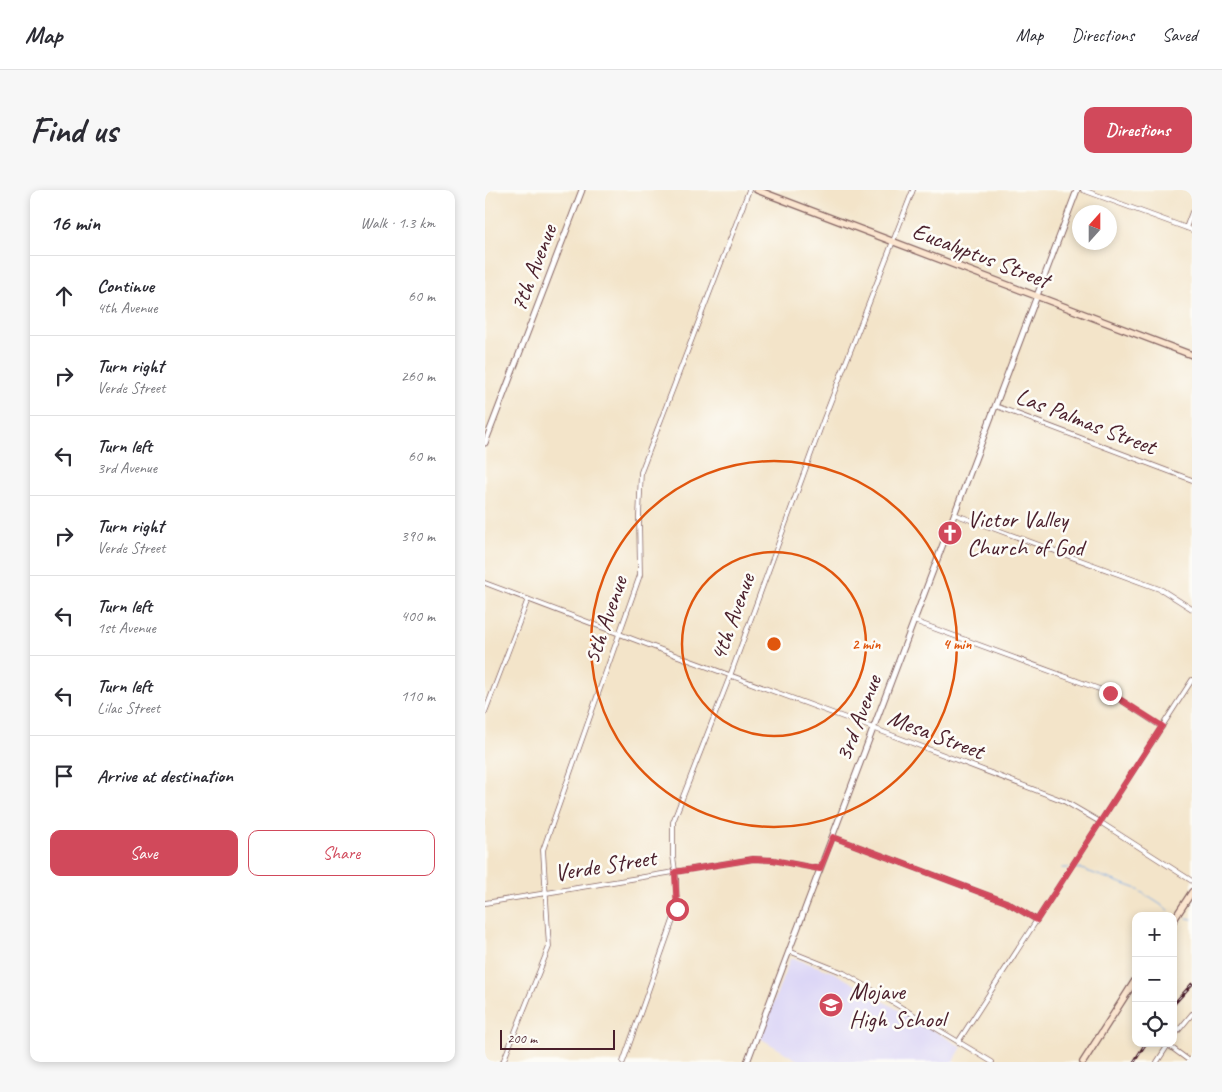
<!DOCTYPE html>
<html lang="en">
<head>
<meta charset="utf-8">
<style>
	body { margin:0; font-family:Caveat,sans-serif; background:#f7f7f7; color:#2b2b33 }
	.controls { position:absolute; right:15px; bottom:15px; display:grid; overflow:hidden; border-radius:10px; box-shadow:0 2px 8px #0003 }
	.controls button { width:45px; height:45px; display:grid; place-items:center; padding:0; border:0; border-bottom:1px solid #e1e1e2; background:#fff; color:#2b2b33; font:25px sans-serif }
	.compass { position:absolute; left:587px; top:15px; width:45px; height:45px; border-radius:50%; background:#fff; box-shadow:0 2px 8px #0003; rotate:21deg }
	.scale { position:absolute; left:15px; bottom:12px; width:115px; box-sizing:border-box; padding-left:5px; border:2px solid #4a1f2b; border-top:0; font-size:14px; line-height:18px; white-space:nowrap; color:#4a1f2b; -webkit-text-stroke:4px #fdfcf7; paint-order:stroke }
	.stop { position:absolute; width:15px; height:15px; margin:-11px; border:4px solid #d1495b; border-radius:50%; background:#fff }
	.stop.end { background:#d1495b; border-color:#fff; box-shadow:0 1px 5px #0008 }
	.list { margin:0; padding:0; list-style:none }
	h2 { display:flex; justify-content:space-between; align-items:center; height:65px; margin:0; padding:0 20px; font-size:21px }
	h2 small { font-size:16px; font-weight:400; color:#7c7c81 }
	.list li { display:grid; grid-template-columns:32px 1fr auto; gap:15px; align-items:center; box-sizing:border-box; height:80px; padding:0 20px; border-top:1px solid #e1e1e2 }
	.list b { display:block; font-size:19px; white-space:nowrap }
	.list p { margin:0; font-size:16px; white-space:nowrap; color:#7c7c81 }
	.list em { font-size:16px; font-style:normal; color:#7c7c81 }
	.actions { display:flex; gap:10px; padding:15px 20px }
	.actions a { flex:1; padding:11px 0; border:1px solid #d1495b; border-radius:10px; text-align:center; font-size:18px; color:#d1495b }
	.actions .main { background:#d1495b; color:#fff }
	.icon { flex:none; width:28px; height:28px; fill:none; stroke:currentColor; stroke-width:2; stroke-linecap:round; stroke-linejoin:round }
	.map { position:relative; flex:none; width:707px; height:872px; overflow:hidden; border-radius:10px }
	header { display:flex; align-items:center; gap:30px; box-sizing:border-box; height:70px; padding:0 25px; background:#fff; border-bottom:1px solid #e1e1e2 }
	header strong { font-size:24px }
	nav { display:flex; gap:28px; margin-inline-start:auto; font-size:18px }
	.intro { display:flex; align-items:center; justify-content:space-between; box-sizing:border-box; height:120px; padding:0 30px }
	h1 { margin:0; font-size:35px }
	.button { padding:12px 22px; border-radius:10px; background:#d1495b; color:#fff; font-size:18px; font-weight:700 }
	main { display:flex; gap:30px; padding:0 30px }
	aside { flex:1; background:#fff; border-radius:10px; box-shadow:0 2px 8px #0003 }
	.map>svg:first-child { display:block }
</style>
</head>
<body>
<header>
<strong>Map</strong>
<nav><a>Map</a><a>Directions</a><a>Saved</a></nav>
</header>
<div class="intro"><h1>Find us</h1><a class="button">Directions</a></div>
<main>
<aside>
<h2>16 min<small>Walk · 1.3 km</small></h2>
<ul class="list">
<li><svg class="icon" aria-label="ahead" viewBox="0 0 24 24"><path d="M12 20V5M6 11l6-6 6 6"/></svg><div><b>Continue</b><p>4th Avenue</p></div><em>60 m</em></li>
<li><svg class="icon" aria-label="right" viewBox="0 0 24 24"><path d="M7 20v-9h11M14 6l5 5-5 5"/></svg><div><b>Turn right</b><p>Verde Street</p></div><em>260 m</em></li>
<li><svg class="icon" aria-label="left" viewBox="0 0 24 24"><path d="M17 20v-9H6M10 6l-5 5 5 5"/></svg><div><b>Turn left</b><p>3rd Avenue</p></div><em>60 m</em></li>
<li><svg class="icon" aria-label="right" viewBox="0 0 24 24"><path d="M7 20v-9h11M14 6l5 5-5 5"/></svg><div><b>Turn right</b><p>Verde Street</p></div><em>390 m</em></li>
<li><svg class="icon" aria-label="left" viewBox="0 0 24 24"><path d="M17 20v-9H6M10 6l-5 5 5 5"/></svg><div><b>Turn left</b><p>1st Avenue</p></div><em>400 m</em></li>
<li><svg class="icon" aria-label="left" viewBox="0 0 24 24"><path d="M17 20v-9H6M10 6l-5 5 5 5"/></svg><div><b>Turn left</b><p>Lilac Street</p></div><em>110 m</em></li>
<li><svg class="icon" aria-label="arrive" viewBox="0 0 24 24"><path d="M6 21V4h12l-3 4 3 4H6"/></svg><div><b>Arrive at destination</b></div></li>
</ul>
<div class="actions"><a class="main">Save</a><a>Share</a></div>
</aside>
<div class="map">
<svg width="707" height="872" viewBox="0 0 707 872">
	<rect width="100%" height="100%" fill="#fdfcf7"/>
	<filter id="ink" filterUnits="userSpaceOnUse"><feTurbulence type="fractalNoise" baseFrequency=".02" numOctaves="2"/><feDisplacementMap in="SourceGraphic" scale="10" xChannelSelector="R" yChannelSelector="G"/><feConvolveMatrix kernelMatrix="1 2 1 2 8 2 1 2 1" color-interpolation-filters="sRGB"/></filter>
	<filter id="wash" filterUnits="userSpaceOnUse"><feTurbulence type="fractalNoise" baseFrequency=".0096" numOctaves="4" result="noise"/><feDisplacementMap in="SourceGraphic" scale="20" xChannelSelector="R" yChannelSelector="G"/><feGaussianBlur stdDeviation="1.12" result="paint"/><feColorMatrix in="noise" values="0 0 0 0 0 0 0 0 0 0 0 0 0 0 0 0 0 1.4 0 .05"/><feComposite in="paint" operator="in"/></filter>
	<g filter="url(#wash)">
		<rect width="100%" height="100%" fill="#f3e4c9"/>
		<path fill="#dcd6f6" d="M308,768L350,783L477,857L468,872H316L275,848L305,769Z"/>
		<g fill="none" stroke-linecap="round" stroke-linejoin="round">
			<path stroke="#78a7e2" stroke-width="1" d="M577,678H584
				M588,678L596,679L650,698L684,720
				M702,728L707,729"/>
		</g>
	</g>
	<g filter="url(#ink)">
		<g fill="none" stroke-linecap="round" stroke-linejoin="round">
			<defs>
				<path id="minor" d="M598,0L707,40
					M701,38L707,22
					M511,216L707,290
					M469,324L677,400L707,419
					M0,393L190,465L388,538L579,611L615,632L707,691
					M429,431L625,503L677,537
					M0,522L43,409
					M348,647L521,712L552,730
					M0,713L268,669L288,670L335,679
					M304,761L359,783L507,872
					M688,847L707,824
					M473,852L707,490
					M683,855L706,872
					M18,872L64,757L58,660L155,385L154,326L156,282L264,0
					M138,872L192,719L191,688L188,666V632L245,486L338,231L428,0
					M672,872L683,855"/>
				<path id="tertiary" d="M0,253L97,0
					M262,872L592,0"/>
				<path id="secondary" d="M272,0L707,165
					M688,731L707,702
					M598,872L651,789"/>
			</defs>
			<use href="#minor" stroke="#856462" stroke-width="5.5"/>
			<use href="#tertiary" stroke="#856462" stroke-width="7"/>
			<use href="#secondary" stroke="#856462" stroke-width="8"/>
			<use href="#minor" stroke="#fff" stroke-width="4"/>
			<use href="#tertiary" stroke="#fff" stroke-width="5"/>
			<use href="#secondary" stroke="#fbe5cf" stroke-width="5.5"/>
			<defs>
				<path id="rail" d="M688,815L707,794
					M649,872L661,853"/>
			</defs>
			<use href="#rail" stroke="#4a1f2b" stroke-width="3"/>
			<use href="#rail" stroke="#fdfcf7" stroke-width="1" stroke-dasharray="4" stroke-linecap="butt"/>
		</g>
	</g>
	<g fill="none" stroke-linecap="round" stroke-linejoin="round" filter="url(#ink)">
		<path stroke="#d1495b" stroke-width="6" d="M192,719L190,682L268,669L288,670L335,679L348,647L521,712L552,730L677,536L625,503"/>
	</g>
	<g fill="none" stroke="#e0560e" stroke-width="2.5">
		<circle cx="289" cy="454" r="92"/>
		<circle cx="289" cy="454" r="183"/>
	</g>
	<defs>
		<symbol id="church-disc" viewBox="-11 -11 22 22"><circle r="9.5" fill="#d1495b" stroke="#fdfcf7"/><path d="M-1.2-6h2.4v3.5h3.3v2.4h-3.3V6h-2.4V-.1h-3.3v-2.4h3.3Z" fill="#fff"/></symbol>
		<symbol id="school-disc" viewBox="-11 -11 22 22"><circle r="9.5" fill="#d1495b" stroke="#fdfcf7"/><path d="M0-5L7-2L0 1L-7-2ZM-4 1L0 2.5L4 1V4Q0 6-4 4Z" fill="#fff"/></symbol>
	</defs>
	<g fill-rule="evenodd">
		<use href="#church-disc" x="451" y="329" width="28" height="28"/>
		<use href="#school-disc" x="332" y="801" width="28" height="28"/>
	</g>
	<g text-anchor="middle" stroke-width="5" stroke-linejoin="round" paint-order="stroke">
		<g font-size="24" fill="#4a1f2b" stroke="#fdfcf7">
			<text transform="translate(496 65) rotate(21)" y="8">Eucalyptus Street</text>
			<text transform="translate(48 78) rotate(-69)" y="8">7th Avenue</text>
			<text transform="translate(601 231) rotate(21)" y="8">Las Palmas Street</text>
			<text transform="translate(247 427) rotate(-70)" y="8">4th Avenue</text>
			<text transform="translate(120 430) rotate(-71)" y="8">5th Avenue</text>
			<text transform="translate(373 528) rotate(-69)" y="8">3rd Avenue</text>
			<text transform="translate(451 544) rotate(21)" y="8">Mesa Street</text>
			<text transform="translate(120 675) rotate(-9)" y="8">Verde Street</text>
		</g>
		<g font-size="24" fill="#4a1f2b" stroke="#fdfcf7" text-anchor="start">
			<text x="482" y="337">Victor Valley<tspan x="482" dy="28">Church of God</tspan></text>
			<text x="364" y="809">Mojave<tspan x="364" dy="28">High School</tspan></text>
		</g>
	</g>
	<circle cx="289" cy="454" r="8" fill="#e0560e" stroke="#fdfcf7" stroke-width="2.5"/>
	<g font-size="15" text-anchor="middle" font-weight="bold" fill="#e0560e" stroke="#fdfcf7" stroke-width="5" stroke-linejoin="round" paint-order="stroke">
		<text x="381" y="459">2 min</text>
		<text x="472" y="459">4 min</text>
	</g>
</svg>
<div class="controls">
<button>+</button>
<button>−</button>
<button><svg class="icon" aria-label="locate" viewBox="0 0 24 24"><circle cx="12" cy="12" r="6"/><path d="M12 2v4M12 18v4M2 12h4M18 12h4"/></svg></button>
</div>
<svg class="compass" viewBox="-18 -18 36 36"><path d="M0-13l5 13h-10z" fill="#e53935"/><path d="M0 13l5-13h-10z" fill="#7c7c81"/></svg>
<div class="scale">200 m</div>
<div class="stop" style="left:192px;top:719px"></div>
<div class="stop end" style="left:625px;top:503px"></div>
</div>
</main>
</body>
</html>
